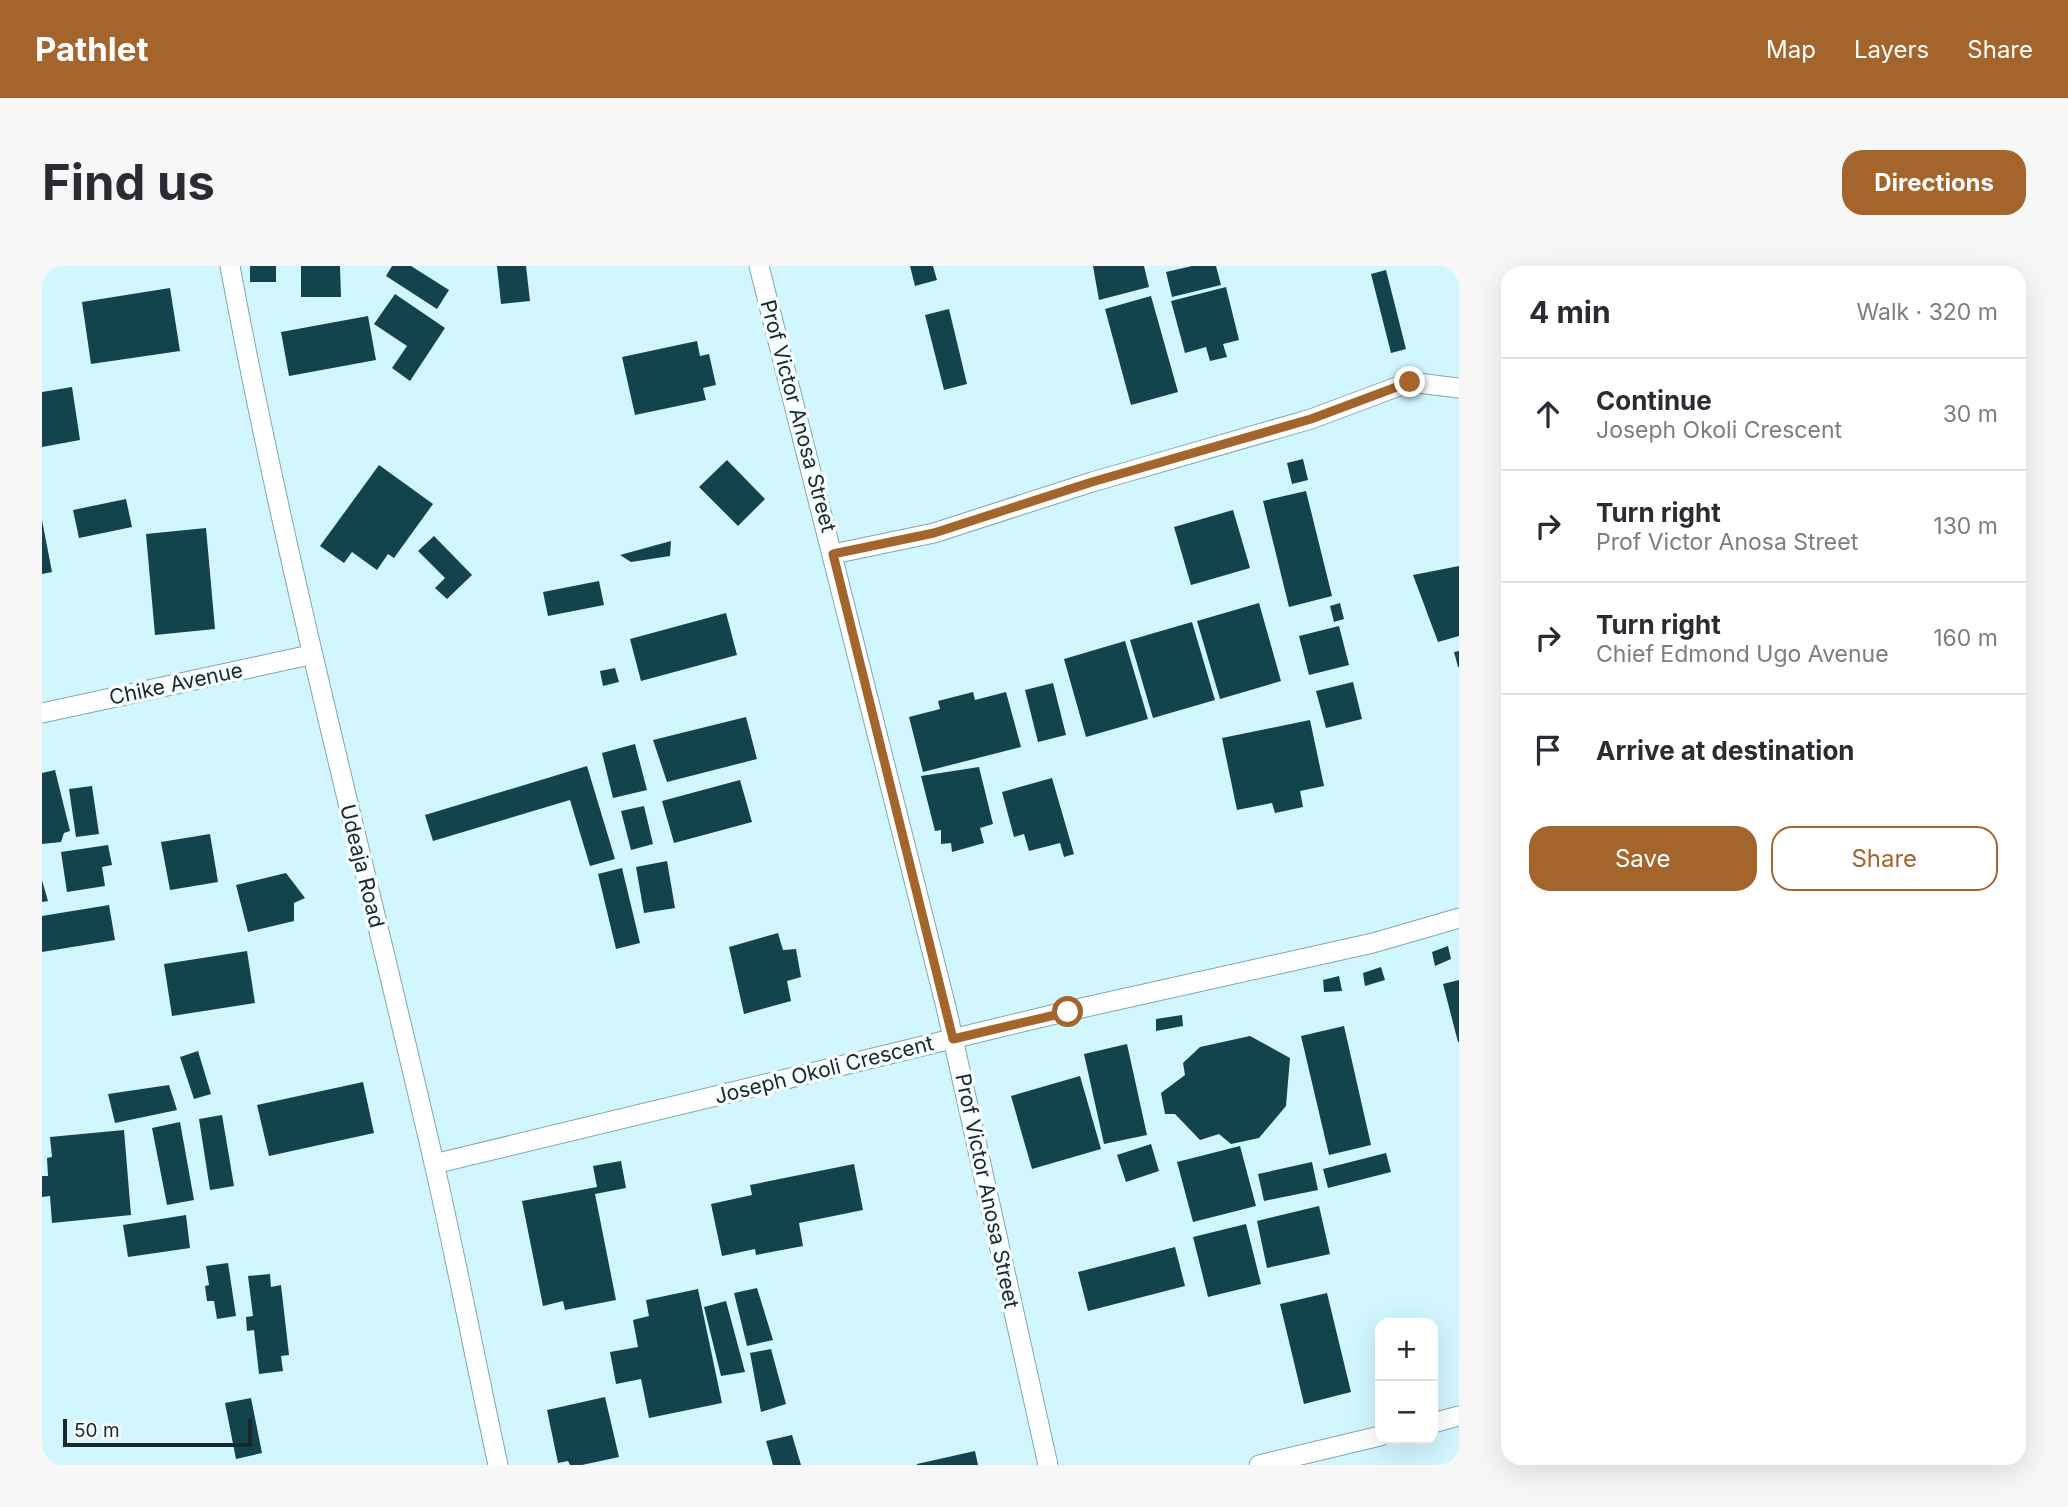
<!DOCTYPE html>
<html lang="en">
<head>
<meta charset="utf-8">
<style>
	body { margin:0; font-family:Inter,sans-serif; background:#f7f7f7; color:#2b2b33 }
	.controls { position:absolute; right:21px; bottom:21px; display:grid; overflow:hidden; border-radius:14px; box-shadow:0 7px 28px #0002 }
	.controls button { width:63px; height:63px; display:grid; place-items:center; padding:0; border:0; border-bottom:2px solid #e1e1e2; background:#fff; color:#2b2b33; font:35px sans-serif }
	.scale { position:absolute; left:21px; bottom:18px; width:189px; box-sizing:border-box; padding-left:7px; border:4px solid #1a282b; border-top:0; font-size:19px; line-height:24px; white-space:nowrap; color:#1a282b; -webkit-text-stroke:5px #f6fdfe; paint-order:stroke }
	.stop { position:absolute; width:21px; height:21px; margin:-16px; border:5px solid #a3652b; border-radius:50%; background:#fff }
	.stop.end { background:#a3652b; border-color:#fff; box-shadow:0 2px 7px #0008 }
	.list { margin:0; padding:0; list-style:none }
	h2 { display:flex; justify-content:space-between; align-items:center; height:91px; margin:0; padding:0 28px; font-size:30px }
	h2 small { font-size:23px; font-weight:400; color:#7c7c81 }
	.list li { display:grid; grid-template-columns:46px 1fr auto; gap:21px; align-items:center; box-sizing:border-box; height:112px; padding:0 28px; border-top:2px solid #e1e1e2 }
	.list b { display:block; font-size:26px; white-space:nowrap }
	.list p { margin:0; font-size:23px; white-space:nowrap; color:#7c7c81 }
	.list em { font-size:23px; font-style:normal; color:#7c7c81 }
	.actions { display:flex; gap:14px; padding:21px 28px }
	.actions a { flex:1; padding:16px 0; border:2px solid #a3652b; border-radius:21px; text-align:center; font-size:24px; color:#a3652b }
	.actions .main { background:#a3652b; color:#fff }
	.icon { flex:none; width:38px; height:38px; fill:none; stroke:currentColor; stroke-width:2; stroke-linecap:round; stroke-linejoin:round }
	.map { position:relative; flex:none; width:1417px; height:1199px; overflow:hidden; border-radius:21px }
	header { display:flex; align-items:center; gap:42px; box-sizing:border-box; height:98px; padding:0 35px; background:#a3652b; color:#fff }
	header strong { font-size:33px }
	nav { display:flex; gap:38px; margin-inline-start:auto; font-size:24px }
	.intro { display:flex; align-items:center; justify-content:space-between; box-sizing:border-box; height:168px; padding:0 42px }
	h1 { margin:0; font-size:49px }
	.button { padding:18px 32px; border-radius:21px; background:#a3652b; color:#fff; font-size:24px; font-weight:700 }
	main { display:flex; gap:42px; padding:0 42px }
	aside { flex:1; background:#fff; border-radius:21px; box-shadow:0 7px 28px #0002 }
	.map>svg:first-child { display:block }
</style>
</head>
<body>
<header>
<strong>Pathlet</strong>
<nav><a>Map</a><a>Layers</a><a>Share</a></nav>
</header>
<div class="intro"><h1>Find us</h1><a class="button">Directions</a></div>
<main>
<div class="map">
<svg width="1417" height="1199" viewBox="0 0 1417 1199">
	<rect width="100%" height="100%" fill="#d1f6fe"/>
	<path fill="#13434c" d="M208,0H234V16H208Z
		M259,0H298L299,31H259Z
		M350,0H369L407,24L395,43L344,10Z
		M455,0H484L488,35L459,38Z
		M868,0H891L895,14L873,20Z
		M1051,0H1102L1107,21L1057,34Z
		M1150,0H1174L1179,19L1130,31L1124,6Z
		M1344,4L1364,83L1349,87L1329,8Z
		M1184,21L1197,74L1181,78L1185,91L1168,95L1164,81L1143,87L1129,35Z
		M128,22L138,85L49,98L40,36Z
		M353,28L403,62L368,115L350,102L365,80L332,58Z
		M1109,30L1136,126L1089,139L1063,43Z
		M907,43L925,118L902,124L883,49Z
		M326,50L334,94L247,110L239,66Z
		M655,75L658,90L667,88L674,119L661,122L664,134L593,149L580,91Z
		M30,121L38,174L0,181V126Z
		M1261,193L1266,214L1250,218L1245,197Z
		M685,194L723,233L696,260L657,221Z
		M337,199L391,238L352,292L346,288L335,304L310,286L302,297L278,280Z
		M1264,225L1290,330L1247,341L1221,235Z
		M84,233L90,261L37,272L31,244Z
		M1191,244L1208,302L1149,319L1132,261Z
		M0,254L10,306L0,308Z
		M164,262L173,363L113,369L104,268Z
		M392,270L430,309L405,333L393,322L403,312L376,285Z
		M629,275L628,290L589,296L578,289Z
		M1417,300V370L1396,376L1371,309Z
		M557,315L562,339L506,350L501,326Z
		M1217,337L1239,415L1178,433L1155,355Z
		M1298,337L1302,353L1292,356L1288,340Z
		M684,347L695,389L599,415L588,373Z
		M1150,356L1173,434L1111,452L1088,374Z
		M1297,360L1307,399L1267,409L1257,370Z
		M1083,375L1106,453L1044,471L1022,393Z
		M1417,385V401H1416L1412,386Z
		M573,402L577,416L561,420L558,405Z
		M1311,416L1320,453L1284,462L1274,425Z
		M1011,417L1024,469L996,476L983,424Z
		M931,426L933,434L964,426L979,481L881,506L867,451L898,443L896,435Z
		M704,451L715,493L625,516L611,474Z
		M1268,454L1282,520L1258,525L1261,541L1233,547L1230,537L1195,544L1180,472Z
		M593,478L605,524L571,532L560,487Z
		M545,500L573,593L548,600L528,534L391,575L383,549Z
		M937,501L951,558L938,562L942,577L910,586L909,577L899,578V564L893,565L879,510Z
		M13,504L28,565L22,567L19,576L0,578V507Z
		M1010,512L1032,588L1022,591L1018,577L987,585L982,568L972,571L960,526Z
		M698,514L710,556L632,577L620,535Z
		M50,520L57,568L34,571L27,523Z
		M602,540L611,578L589,584L579,545Z
		M168,568L176,616L128,624L119,576Z
		M66,579L70,599L60,601L63,620L25,626L19,586Z
		M625,595L633,642L602,647L594,601Z
		M580,602L598,677L574,683L556,608Z
		M244,607L263,632L252,637V655L206,666L194,619Z
		M0,614L6,635L0,636Z
		M67,639L73,674L0,686V650Z
		M736,667L741,684L754,683L759,711L745,715L749,735L702,748L687,681Z
		M1406,680L1409,693L1393,700L1390,686Z
		M205,685L213,737L130,750L122,698Z
		M1339,701L1343,714L1323,720L1321,707Z
		M1297,710L1300,725L1282,726L1281,714Z
		M1417,714V776H1416L1401,718Z
		M1140,749L1141,760L1114,765V753Z
		M1302,760L1329,879L1287,889L1259,770Z
		M1208,770L1248,792L1244,840L1217,872L1189,878L1177,868L1158,874L1133,848H1123L1119,827L1143,809L1141,797L1158,781Z
		M1085,778L1105,869L1062,878L1042,788Z
		M156,785L169,828L152,833L138,791Z
		M1038,810L1059,883L990,903L969,830Z
		M321,816L332,867L227,890L215,839Z
		M127,819L135,844L73,857L66,828Z
		M180,849L192,920L168,924L157,853Z
		M138,856L152,934L125,939L110,862Z
		M82,864L89,949L10,957L8,930L0,931V910H6L5,892L10,891L8,871Z
		M1109,878L1117,905L1084,916L1075,889Z
		M1198,880L1214,940L1151,956L1135,896Z
		M1344,887L1349,906L1286,922L1281,903Z
		M579,895L584,922L553,928L574,1034L523,1044L521,1035L501,1040L480,935L555,921L551,900Z
		M1270,896L1276,924L1222,935L1216,908Z
		M812,898L821,944L757,957L761,980L714,989L713,983L680,990L669,938L710,929L708,919Z
		M1277,940L1288,988L1225,1002L1215,955Z
		M144,949L148,982L86,991L81,959Z
		M1204,958L1219,1018L1166,1031L1151,971Z
		M1133,981L1143,1020L1046,1045L1036,1006Z
		M186,997L194,1050L175,1053L172,1035H165L163,1020L167,1019L164,1000Z
		M228,1008L229,1021L239,1019L247,1089L239,1090L241,1105L217,1108L212,1064L205,1065L204,1051L211,1050L206,1010Z
		M715,1022L731,1074L705,1080L692,1027Z
		M656,1023L680,1137L607,1152L599,1113L574,1118L568,1086L596,1081L591,1054L607,1050L604,1034Z
		M1285,1027L1309,1126L1262,1138L1238,1038Z
		M684,1035L703,1106L679,1110L662,1041Z
		M729,1083L744,1138L719,1146L708,1087Z
		M563,1131L577,1191L540,1199H528L526,1195L516,1197L505,1144Z
		M209,1132L220,1187L194,1193L183,1137Z
		M750,1169L759,1199H731L724,1175Z
		M933,1185L936,1199H875V1198Z"/>
	<g fill="none" stroke-linecap="round" stroke-linejoin="round">
		<defs>
			<path id="street" d="M188,0C244,302 323,598 392,897C415,997 434,1098 456,1199
				M717,0L904,741L1006,1199
				M791,288L892,267L1050,216L1269,153L1368,116L1417,122
				M0,447L268,389
				M392,898L1026,745L1331,677L1417,652
				M1391,1157L1417,1150
				M1217,1199L1338,1170"/>
		</defs>
		<use href="#street" stroke="#83a6ad" stroke-width="21"/>
		<use href="#street" stroke="#fff" stroke-width="19"/>
	</g>
	<g fill="none" stroke-linecap="round" stroke-linejoin="round">
		<path stroke="#a3652b" stroke-width="9" d="M1026,746L911,773L791,288L892,267L1050,216L1269,153L1368,116"/>
	</g>
	<g text-anchor="middle" stroke-width="7" stroke-linejoin="round" paint-order="stroke">
		<g font-size="21" fill="#1a282b" stroke="#f6fdfe">
			<text transform="translate(756 150) rotate(75)" y="7">Prof Victor Anosa Street</text>
			<text transform="translate(134 418) rotate(-12)" y="7">Chike Avenue</text>
			<text transform="translate(320 600) rotate(76)" y="7">Udeaja Road</text>
			<text transform="translate(782 804) rotate(-14)" y="7">Joseph Okoli Crescent</text>
			<text transform="translate(945 925) rotate(78)" y="7">Prof Victor Anosa Street</text>
		</g>
	</g>
</svg>
<div class="controls">
<button>+</button>
<button>−</button>
</div>
<div class="scale">50 m</div>
<div class="stop" style="left:1026px;top:746px"></div>
<div class="stop end" style="left:1368px;top:116px"></div>
</div>
<aside>
<h2>4 min<small>Walk · 320 m</small></h2>
<ul class="list">
<li><svg class="icon" aria-label="ahead" viewBox="0 0 24 24"><path d="M12 20V5M6 11l6-6 6 6"/></svg><div><b>Continue</b><p>Joseph Okoli Crescent</p></div><em>30 m</em></li>
<li><svg class="icon" aria-label="right" viewBox="0 0 24 24"><path d="M7 20v-9h11M14 6l5 5-5 5"/></svg><div><b>Turn right</b><p>Prof Victor Anosa Street</p></div><em>130 m</em></li>
<li><svg class="icon" aria-label="right" viewBox="0 0 24 24"><path d="M7 20v-9h11M14 6l5 5-5 5"/></svg><div><b>Turn right</b><p>Chief Edmond Ugo Avenue</p></div><em>160 m</em></li>
<li><svg class="icon" aria-label="arrive" viewBox="0 0 24 24"><path d="M6 21V4h12l-3 4 3 4H6"/></svg><div><b>Arrive at destination</b></div></li>
</ul>
<div class="actions"><a class="main">Save</a><a>Share</a></div>
</aside>
</main>
</body>
</html>
